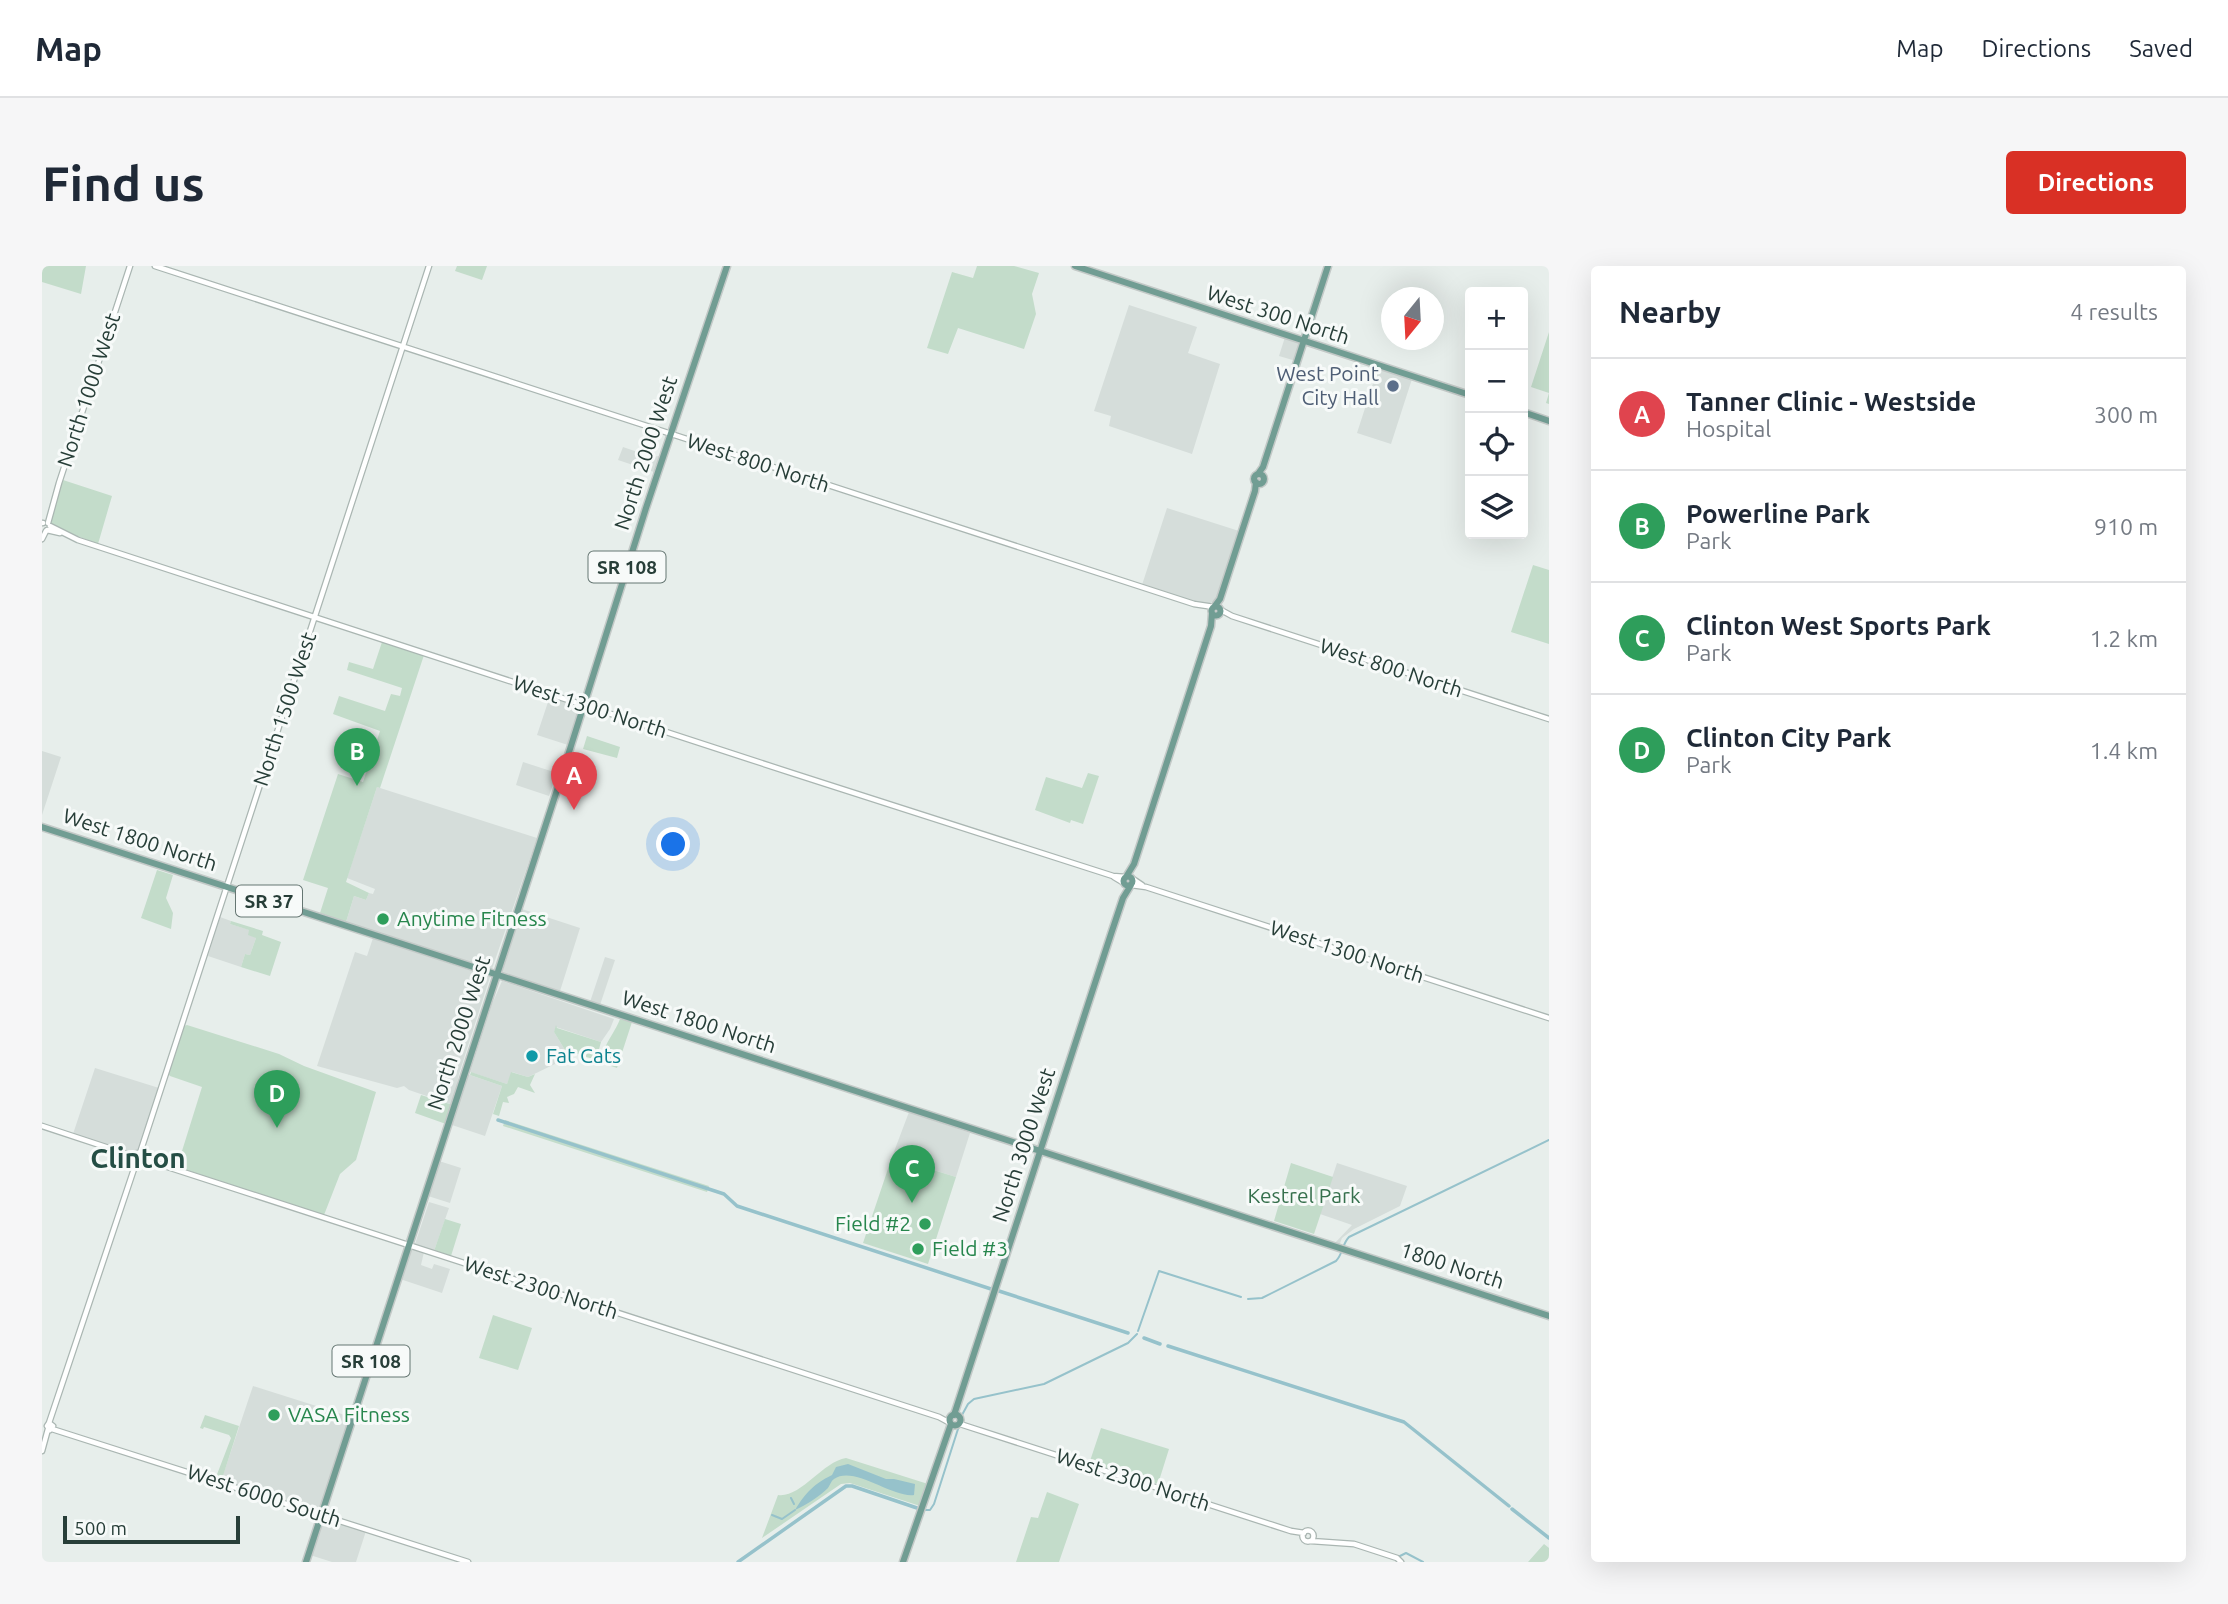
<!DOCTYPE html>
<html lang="en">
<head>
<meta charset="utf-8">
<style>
	body { margin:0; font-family:Ubuntu,sans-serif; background:#f6f6f7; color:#1f2937 }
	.controls { position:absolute; right:21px; top:21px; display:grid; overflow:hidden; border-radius:7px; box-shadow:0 7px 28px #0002 }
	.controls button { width:63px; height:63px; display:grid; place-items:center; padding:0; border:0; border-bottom:2px solid #e0e1e3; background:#fff; color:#1f2937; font:35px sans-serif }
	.compass { position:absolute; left:1339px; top:21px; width:63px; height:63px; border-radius:50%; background:#fff; box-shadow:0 7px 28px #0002; rotate:198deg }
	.scale { position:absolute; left:21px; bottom:18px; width:177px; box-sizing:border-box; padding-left:7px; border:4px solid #273e38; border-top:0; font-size:19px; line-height:24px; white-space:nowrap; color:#273e38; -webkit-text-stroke:5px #f7faf9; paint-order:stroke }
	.you { position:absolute; left:632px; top:579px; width:24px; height:24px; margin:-18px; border:5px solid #fff; border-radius:50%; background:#1a73e8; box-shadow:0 0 0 10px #1a73e833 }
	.badge { display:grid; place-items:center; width:46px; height:46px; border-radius:50%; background:#d93025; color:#fff; font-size:23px; font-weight:700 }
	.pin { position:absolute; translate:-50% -58px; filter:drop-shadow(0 2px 4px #0008) }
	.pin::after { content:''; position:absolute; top:37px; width:24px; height:21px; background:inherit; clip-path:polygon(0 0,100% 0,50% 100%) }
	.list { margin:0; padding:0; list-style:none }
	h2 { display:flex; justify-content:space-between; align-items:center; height:91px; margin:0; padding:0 28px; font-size:30px }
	h2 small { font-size:23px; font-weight:400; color:#747a83 }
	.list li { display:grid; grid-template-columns:46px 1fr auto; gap:21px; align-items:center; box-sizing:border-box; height:112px; padding:0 28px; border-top:2px solid #e0e1e3 }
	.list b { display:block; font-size:26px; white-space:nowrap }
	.list p { margin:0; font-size:23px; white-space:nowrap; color:#747a83 }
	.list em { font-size:23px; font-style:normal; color:#747a83 }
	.icon { flex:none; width:38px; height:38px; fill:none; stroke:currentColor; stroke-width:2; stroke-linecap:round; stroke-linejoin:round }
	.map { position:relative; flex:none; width:1507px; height:1296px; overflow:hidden; border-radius:7px }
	header { display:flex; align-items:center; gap:42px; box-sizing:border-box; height:98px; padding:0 35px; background:#fff; border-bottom:2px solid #e0e1e3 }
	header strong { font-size:33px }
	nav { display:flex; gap:38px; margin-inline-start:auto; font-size:24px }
	.intro { display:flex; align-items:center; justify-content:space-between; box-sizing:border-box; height:168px; padding:0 42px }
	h1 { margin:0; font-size:49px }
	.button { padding:18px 32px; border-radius:7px; background:#d93025; color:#fff; font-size:24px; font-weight:700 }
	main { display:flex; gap:42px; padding:0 42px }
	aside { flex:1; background:#fff; border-radius:7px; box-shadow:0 7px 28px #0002 }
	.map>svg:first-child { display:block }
</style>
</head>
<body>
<header>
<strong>Map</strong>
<nav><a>Map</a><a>Directions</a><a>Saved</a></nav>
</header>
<div class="intro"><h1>Find us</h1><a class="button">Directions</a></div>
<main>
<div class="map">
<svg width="1507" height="1296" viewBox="0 0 1507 1296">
	<rect width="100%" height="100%" fill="#e7eeeb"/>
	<path fill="#d5ddda" d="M1087,39L1155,61L1146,87L1178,98L1150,188L1067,160L1069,150L1052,145Z
		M1243,71L1259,76L1254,95L1237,90Z
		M1336,102L1370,113L1349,178L1315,167Z
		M581,181L610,191L624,189L618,208L576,194Z
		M1125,242L1197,265L1174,334L1164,339L1100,319Z
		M508,430L538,442L526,479L495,469Z
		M0,485L19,491L0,549Z
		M481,496L515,507L507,530L474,519Z
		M335,521L495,572L450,703L304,656L312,630L324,634L327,627L331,628L333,623L305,612Z
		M480,643L538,662L518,725L460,707Z
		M178,651L189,655L188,658L208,664L214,672L208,689L203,688L199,701L166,690Z
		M331,672L448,711L417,808L411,839L367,824L362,820L355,822L275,800L313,686L325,690Z
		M563,691L573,694L558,739L548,736Z
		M460,715L572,753L568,763L559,776L514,761L512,766L523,784L517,787L513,798L486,811L470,806L465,818L428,806L450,738Z
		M53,802L117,822L96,884L90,888L31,868Z
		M425,808L460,820L443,870L410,859Z
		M867,846L928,867L914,911L850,891Z
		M397,895L419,902L408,937L386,930Z
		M1295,897L1365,920L1358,940L1312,963L1300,972L1297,980L1292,978L1310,959L1278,948Z
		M387,936L407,942L392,985L373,978Z
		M368,982L382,986L379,999L390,1003L392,998L408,1003L400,1027L358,1013Z
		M211,1120L309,1151L278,1246L179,1215Z
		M281,1250L324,1265L314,1296H290L268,1289Z"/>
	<path fill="#c3dcca" d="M0,0H44L39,28L0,16Z
		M415,0H445L440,14L413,5Z
		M935,0H972L997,7L990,28L994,48L982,83L916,62L906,88L885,82L910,6L931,12Z
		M1507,66V138L1504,137L1507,127L1489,121Z
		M21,214L70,230L56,278L12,261L8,256Z
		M1491,299L1507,304V378L1469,366Z
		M340,376L382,389L338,522L335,521L304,616L327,627L324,634L312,630L304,656L278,647L286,622L261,614L296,508L321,516L338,465L291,448L297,430L343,445L349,428L358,430L360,422L305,404L307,396L331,403Z
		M545,470L578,481L575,492L541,483Z
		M1046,507L1057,510L1041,558L1029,554L1028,557L993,544L1004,511L1040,522Z
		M115,604L131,609L124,632L131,647L129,663L99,652Z
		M189,655L221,665L220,669L239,676L228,710L199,701L203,688L208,689L214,672L206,669L207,664L188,658Z
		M578,753L590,756L575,802L560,797C560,779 572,769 578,753Z
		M145,759L237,788L262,800L334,826L314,894L298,908L282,949L135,901L160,821L128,810L126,808L142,760Z
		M514,759L515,762L559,776L554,794L523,784L512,766Z
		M429,806L465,818L469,806L486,811L493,808L488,819L493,827L476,821L472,828L465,831L467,837L461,836L457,850L451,848L460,820L428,809Z
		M379,829L411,839L404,858L373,847Z
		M463,854L667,920L665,926L461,860Z
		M850,891L882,901L884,895L891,897L888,903L914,911L886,998L821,977Z
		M1249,897L1291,911L1272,968L1232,955Z
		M403,953L419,958L409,990L392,985Z
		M451,1049L490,1062L476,1104L437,1092Z
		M163,1149L197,1160L180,1213L174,1211L189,1172L187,1169L162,1161L161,1163L158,1162Z
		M1059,1162L1127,1183L1116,1218L1047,1198Z
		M804,1192L886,1218L878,1240L808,1217L799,1218L720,1272L736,1229C759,1232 780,1196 804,1192Z
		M1005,1226L1037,1238L1017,1296H974L989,1251L996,1252Z
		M1502,1278L1507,1282V1296H1486Z"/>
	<path fill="#96c2cb" d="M806,1198L844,1213H852L873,1218L872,1229C850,1232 812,1199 792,1213C789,1215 788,1219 786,1222C777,1231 764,1239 753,1244C764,1226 772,1218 790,1209L794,1201Z"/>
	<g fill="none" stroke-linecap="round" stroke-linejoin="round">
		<path stroke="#96c2cb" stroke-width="2" d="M1206,1033L1220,1032L1294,995C1301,988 1300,978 1307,971L1507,874
			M1096,1065L1117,1005L1199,1031
			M920,1149L926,1138L932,1133L1002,1118L1086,1077L1095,1068
			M749,1232L752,1238
			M882,1244H888L892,1238L916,1163
			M730,1249L740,1253L753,1244
			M1358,1290L1364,1287L1381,1296"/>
		<path stroke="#96c2cb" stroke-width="3.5" d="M456,854L682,928L695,940L949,1023
			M957,1025L1086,1067
			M1102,1072L1118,1078
			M1126,1080L1362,1156L1467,1240
			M1470,1243L1507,1272
			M696,1296L804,1220H810L875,1242"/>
		<defs>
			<path id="minor" d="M113,0L1152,338L1172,341
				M0,257H1
				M6,257L17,217L88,0
				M8,260L36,274C381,385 725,501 1071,610L1084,611
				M5,264L18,267
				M0,273L4,265
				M1179,344L1190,350L1507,453
				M1072,611L1082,617
				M1091,613L1100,619
				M1089,619L1104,621L1507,752
				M0,860L91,890
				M91 892a5 5 0 1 1 10 0a5 5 0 1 1-10 0Z
				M98,887L387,0
				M101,893L897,1151L908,1157
				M7,1157L94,897
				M7,1157L11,1160L8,1164L5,1160Z
				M918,1158L1249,1265L1262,1267
				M10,1163L426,1296
				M0,1185L6,1163
				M1260.5 1270a5.5 5.5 0 1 1 11 0a5.5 5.5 0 1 1-11 0Z
				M1269,1275L1312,1278L1355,1292L1359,1296"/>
			<path id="major" d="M1033,0L1428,129
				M1481,146L1507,155
				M1216,208L1221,201L1286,0
				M1212 213a5 5 0 1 1 10 0a5 5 0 1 1-10 0Z
				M1169.5 345a4.5 4.5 0 1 1 9 0a4.5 4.5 0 1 1-9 0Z
				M1172,341L1178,333L1213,225L1214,216
				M0,561L1507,1050
				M1081.5 615a4.5 4.5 0 1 1 9 0a4.5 4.5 0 1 1-9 0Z
				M1084,611L1092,598L1169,360L1170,347
				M907.5 1154a5.5 5.5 0 1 1 11 0a5.5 5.5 0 1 1-11 0Z
				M912,1149L1069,668L1081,632L1089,619
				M264,1296L516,521L604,242L685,0
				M861,1296L909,1158"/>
		</defs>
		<use href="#minor" stroke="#aab6b2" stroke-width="7"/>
		<use href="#major" stroke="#c3c9c7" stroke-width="9"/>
		<use href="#minor" stroke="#fff" stroke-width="4.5"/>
		<use href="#major" stroke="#719d93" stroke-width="6"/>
	</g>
	<circle fill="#5c6f8a" stroke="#f7faf9" stroke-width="2.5" cx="1351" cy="120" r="7"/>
	<g fill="#2e9e5b" stroke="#f7faf9" stroke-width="2.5">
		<circle cx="341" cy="653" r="7"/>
		<circle cx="883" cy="958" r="7"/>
		<circle cx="876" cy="983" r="7"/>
		<circle cx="232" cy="1149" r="7"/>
	</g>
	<circle fill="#0f9aa8" stroke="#f7faf9" stroke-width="2.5" cx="490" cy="790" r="7"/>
	<g text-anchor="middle" stroke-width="6" stroke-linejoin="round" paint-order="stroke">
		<g fill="#f7faf9" stroke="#657672" stroke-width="2">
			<rect x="546.5" y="285.5" width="77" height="31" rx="5"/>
			<rect x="194" y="619.5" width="66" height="31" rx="5"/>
			<rect x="290.5" y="1079.5" width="77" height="31" rx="5"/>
		</g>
		<g font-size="19" font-weight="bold" fill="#273e38">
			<text x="585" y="308">SR 108</text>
			<text x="227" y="642">SR 37</text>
			<text x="329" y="1102">SR 108</text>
		</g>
		<g font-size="21" fill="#273e38" stroke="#f7faf9">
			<text transform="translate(1236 49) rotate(18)" y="7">West 300 North</text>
			<text transform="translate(47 124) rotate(-72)" y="7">North 1000 West</text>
			<text transform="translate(604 187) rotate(-72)" y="7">North 2000 West</text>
			<text transform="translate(716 197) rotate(18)" y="7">West 800 North</text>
			<text transform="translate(1349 402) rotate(18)" y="7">West 800 North</text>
			<text transform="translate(548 441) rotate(18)" y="7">West 1300 North</text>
			<text transform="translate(243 443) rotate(-72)" y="7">North 1500 West</text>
			<text transform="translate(98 574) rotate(18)" y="7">West 1800 North</text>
			<text transform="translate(1305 686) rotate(18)" y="7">West 1300 North</text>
			<text transform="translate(657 756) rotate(18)" y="7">West 1800 North</text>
			<text transform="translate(417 767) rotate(-72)" y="7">North 2000 West</text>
			<text transform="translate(982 879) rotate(-72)" y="7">North 3000 West</text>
			<text transform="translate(1410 1000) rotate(18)" y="7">1800 North</text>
			<text transform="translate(499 1022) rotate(18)" y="7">West 2300 North</text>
			<text transform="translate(1091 1214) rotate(18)" y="7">West 2300 North</text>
			<text transform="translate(222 1230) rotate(18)" y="7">West 6000 South</text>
		</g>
		<g font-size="21" fill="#4e5e75" stroke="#f7faf9" text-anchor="end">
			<text x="1337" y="115">West Point<tspan x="1337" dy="24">City Hall</tspan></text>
		</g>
		<g font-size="21" fill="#27864d" stroke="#f7faf9" text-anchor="start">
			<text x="355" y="660">Anytime Fitness</text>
			<text x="869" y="965" text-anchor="end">Field #2</text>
			<text x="890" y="990">Field #3</text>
			<text x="246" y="1156">VASA Fitness</text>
		</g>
		<g font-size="21" fill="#0d838f" stroke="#f7faf9" text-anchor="start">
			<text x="504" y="797">Fat Cats</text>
		</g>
		<g font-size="21" fill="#36704d" stroke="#f7faf9">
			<text x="1262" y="937">Kestrel Park</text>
		</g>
		<g font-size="28" font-weight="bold" fill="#254e45" stroke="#f7faf9">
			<text x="96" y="902">Clinton</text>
		</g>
	</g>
</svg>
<div class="controls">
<button>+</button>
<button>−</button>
<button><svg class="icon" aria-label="locate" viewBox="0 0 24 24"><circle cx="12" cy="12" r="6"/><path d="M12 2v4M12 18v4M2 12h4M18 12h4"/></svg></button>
<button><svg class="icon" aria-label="layers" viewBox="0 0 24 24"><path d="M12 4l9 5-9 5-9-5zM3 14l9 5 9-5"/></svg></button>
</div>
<svg class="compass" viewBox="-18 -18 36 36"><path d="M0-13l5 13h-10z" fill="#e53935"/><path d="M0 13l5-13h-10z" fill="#747a83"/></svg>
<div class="scale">500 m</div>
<div class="you"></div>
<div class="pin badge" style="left:532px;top:544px;background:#e0444e">A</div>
<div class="pin badge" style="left:315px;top:520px;background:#2e9e5b">B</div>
<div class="pin badge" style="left:870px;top:937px;background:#2e9e5b">C</div>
<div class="pin badge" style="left:235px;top:862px;background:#2e9e5b">D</div>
</div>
<aside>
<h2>Nearby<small>4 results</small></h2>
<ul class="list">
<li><span class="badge" style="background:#e0444e">A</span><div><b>Tanner Clinic - Westside</b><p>Hospital</p></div><em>300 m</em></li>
<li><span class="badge" style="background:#2e9e5b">B</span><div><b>Powerline Park</b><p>Park</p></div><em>910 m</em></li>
<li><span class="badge" style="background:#2e9e5b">C</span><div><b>Clinton West Sports Park</b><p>Park</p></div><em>1.2 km</em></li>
<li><span class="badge" style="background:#2e9e5b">D</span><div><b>Clinton City Park</b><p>Park</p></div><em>1.4 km</em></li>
</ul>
</aside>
</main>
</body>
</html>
